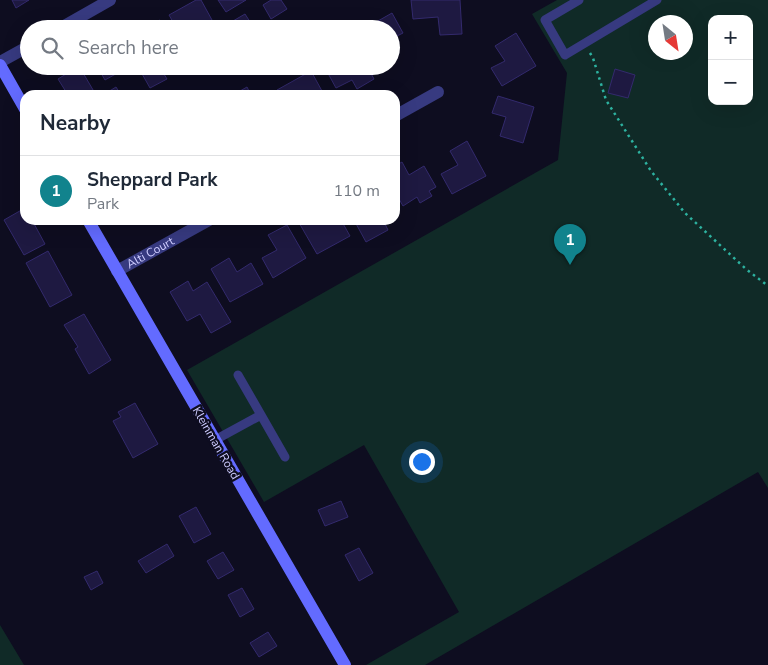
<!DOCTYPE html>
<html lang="en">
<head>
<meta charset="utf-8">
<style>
	body { margin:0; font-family:"Nunito Sans",sans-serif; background:#f6f6f7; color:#1f2937 }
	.controls { position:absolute; right:15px; top:15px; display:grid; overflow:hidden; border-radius:10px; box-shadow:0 5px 20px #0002 }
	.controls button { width:45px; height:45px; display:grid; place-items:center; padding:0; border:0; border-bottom:1px solid #e0e1e3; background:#fff; color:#1f2937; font:25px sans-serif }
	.compass { position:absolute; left:648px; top:15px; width:45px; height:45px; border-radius:50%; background:#fff; box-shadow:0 5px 20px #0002; rotate:150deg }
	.you { position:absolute; left:421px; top:461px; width:18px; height:18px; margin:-12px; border:4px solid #fff; border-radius:50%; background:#1a73e8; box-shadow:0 0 0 8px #1a73e833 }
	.badge { display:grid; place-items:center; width:32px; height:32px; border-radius:50%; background:#11838d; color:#fff; font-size:16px; font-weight:700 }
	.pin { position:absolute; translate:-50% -41px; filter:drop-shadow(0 1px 2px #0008) }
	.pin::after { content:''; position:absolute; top:26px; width:18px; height:15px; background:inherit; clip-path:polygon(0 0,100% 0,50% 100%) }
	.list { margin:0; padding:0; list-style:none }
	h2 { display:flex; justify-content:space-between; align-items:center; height:65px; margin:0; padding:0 20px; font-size:21px }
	h2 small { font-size:16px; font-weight:400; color:#747a83 }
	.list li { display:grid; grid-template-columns:32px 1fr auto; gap:15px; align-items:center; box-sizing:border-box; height:70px; padding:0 20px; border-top:1px solid #e0e1e3 }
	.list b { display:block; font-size:19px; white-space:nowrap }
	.list p { margin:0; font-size:16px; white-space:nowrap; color:#747a83 }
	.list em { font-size:16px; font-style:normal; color:#747a83 }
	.icon { flex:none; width:28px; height:28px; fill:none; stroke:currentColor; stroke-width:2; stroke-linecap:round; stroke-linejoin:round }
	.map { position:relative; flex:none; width:768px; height:665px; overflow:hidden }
	.search { position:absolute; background:#fff; box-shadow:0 5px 20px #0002; left:20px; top:20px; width:380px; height:55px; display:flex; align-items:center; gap:12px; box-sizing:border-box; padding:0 18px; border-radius:28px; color:#747a83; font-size:19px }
	.panel { position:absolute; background:#fff; box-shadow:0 5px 20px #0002; left:20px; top:90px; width:380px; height:135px; border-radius:15px }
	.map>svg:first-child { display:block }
</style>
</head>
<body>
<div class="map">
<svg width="768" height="665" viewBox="0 0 768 665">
	<rect width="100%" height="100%" fill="#0e0d20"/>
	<path fill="#102a27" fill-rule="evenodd" d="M557,0H768V488L758,472L425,665H366L459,612L364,445L264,502L187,370L558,160L567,73L532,14ZM712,19H749V101H712ZM656,22H686V52H656Z
		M0,625L24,665H0Z"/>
	<path fill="#1e1941" stroke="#332a6d" d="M12,0H29L16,8Z
		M196,0H201L212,20L195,29H177L169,15Z
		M218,0H246L226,12Z
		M271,0H281L287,9L271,19L263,5Z
		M411,0H460L462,34L440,35L438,17L413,19Z
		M392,13L403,33L391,39V29H364Z
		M245,14L254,28L222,29L221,28Z
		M160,20L165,29H144Z
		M516,33L536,66L502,86L491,68L505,61L495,46Z
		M391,44L397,55L391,59Z
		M79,66L96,95H68L58,79Z
		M97,66H130L105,80Z
		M151,66H159L167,79L150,88L141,72Z
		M324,66H367L374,79L357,89L352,80L336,88Z
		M615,69L635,75L628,98L608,93Z
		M311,71L322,91L316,95H280L277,90Z
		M116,87L121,95H103Z
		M247,87L251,95H233Z
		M498,96L534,107L523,143L500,136L506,117L492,113Z
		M467,141L486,176L452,194L441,174L458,165L450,151Z
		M402,162L409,175L424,166L436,187L429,191L432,196L420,203L417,197L403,206L395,192V166Z
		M25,208V220H32L45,244L24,255L4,220Z
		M301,220H322L324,224L330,220H341L350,236L317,254L298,221Z
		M354,220H383L388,230L366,242Z
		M287,225L306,258L273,278L262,258L277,250L268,235Z
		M48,251L72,295L50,307L26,263Z
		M229,258L237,272L251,263L263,284L230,302L211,269Z
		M188,281L193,291L207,282L231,322L211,333L200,314L187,321L170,292Z
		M84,314L111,360L89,374L75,349L78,347L64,325Z
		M135,403L158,444L133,458L113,421L121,417L118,412Z
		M341,501L348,517L325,526L318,510Z
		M196,507L211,534L194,543L179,516Z
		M167,544L174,556L146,573L138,561Z
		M359,548L373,573L359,581L345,555Z
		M223,552L234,570L218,579L207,561Z
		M97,571L103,583L91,590L84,577Z
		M242,588L254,609L240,617L228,595Z
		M268,632L277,646L259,657L250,643Z"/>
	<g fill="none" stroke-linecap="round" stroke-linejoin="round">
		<path stroke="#2db2a0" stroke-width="2.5" stroke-dasharray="2.5 4" stroke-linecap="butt" d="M590,53L593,58L606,100L651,171L685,213L746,269L768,286"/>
		<path stroke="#373a80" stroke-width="9" d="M579,0L545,20L565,55L657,0
			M238,375L261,415
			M215,440L261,415L285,457"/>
		<g stroke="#373a80" stroke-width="12">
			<path d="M59,29L110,0"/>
			<path d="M0,62L29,46"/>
			<path d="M395,116L438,92"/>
			<path id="s1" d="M117,271L209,220"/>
		</g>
		<path stroke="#636bff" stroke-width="12" d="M0,65L25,109
			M88,220L345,665"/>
	</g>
	<g text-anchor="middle" stroke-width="4.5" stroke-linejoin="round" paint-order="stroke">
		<g font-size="12" fill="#ceccff" stroke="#0e0d20">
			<text dy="4" stroke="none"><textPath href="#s1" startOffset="38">Alti Court</textPath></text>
			<text transform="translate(216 443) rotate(60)" y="4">Kleinman Road</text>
		</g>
	</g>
</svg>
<div class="controls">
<button>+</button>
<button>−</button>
</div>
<svg class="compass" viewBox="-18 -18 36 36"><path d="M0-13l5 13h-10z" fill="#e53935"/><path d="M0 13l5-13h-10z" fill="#747a83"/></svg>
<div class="you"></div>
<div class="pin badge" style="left:570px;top:265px">1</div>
<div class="search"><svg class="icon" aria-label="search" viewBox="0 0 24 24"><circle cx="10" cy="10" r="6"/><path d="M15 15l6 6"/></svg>Search here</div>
<section class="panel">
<h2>Nearby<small></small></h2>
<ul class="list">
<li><span class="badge">1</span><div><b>Sheppard Park</b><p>Park</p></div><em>110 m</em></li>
</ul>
</section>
</div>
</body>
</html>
